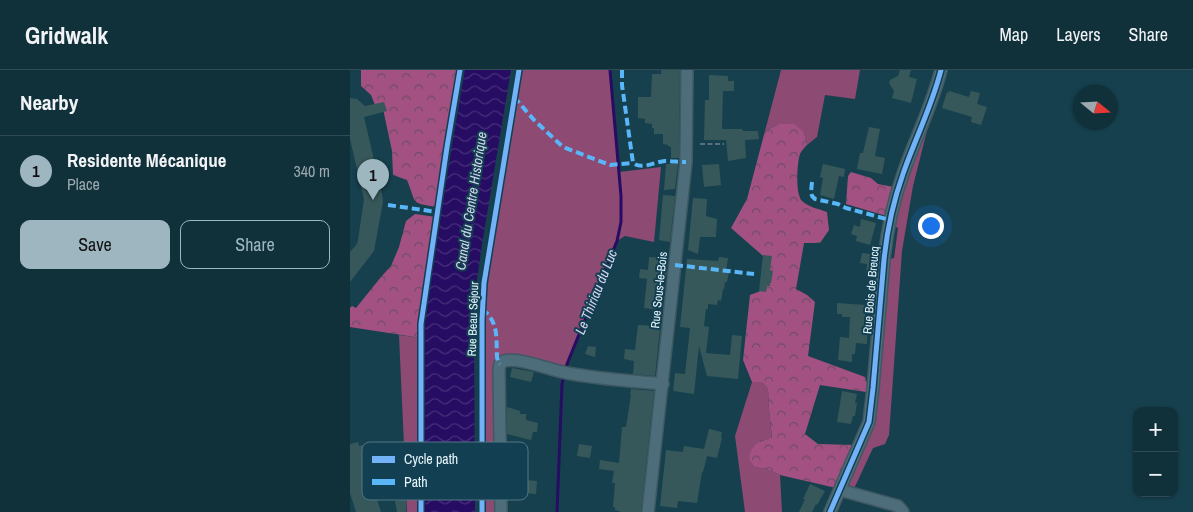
<!DOCTYPE html>
<html lang="en">
<head>
<meta charset="utf-8">
<style>
	body { margin:0; font-family:"Archivo Narrow",sans-serif; background:#193842; color:#f1f3f6 }
	.controls { position:absolute; right:15px; bottom:15px; display:grid; overflow:hidden; border-radius:10px; box-shadow:0 1px 4px #0004 }
	.controls button { width:45px; height:45px; display:grid; place-items:center; padding:0; border:0; border-bottom:1px solid #304b54; background:#10303a; color:#f1f3f6; font:25px sans-serif }
	.compass { position:absolute; left:723px; top:15px; width:45px; height:45px; border-radius:50%; background:#10303a; box-shadow:0 1px 4px #0004; rotate:108deg }
	.you { position:absolute; left:580px; top:155px; width:18px; height:18px; margin:-12px; border:4px solid #fff; border-radius:50%; background:#1a73e8; box-shadow:0 0 0 8px #1a73e833 }
	.badge { display:grid; place-items:center; width:32px; height:32px; border-radius:50%; background:#9db6c0; color:#111; font-size:16px; font-weight:700 }
	.pin { position:absolute; translate:-50% -41px; filter:drop-shadow(0 1px 2px #0008) }
	.pin::after { content:''; position:absolute; top:26px; width:18px; height:15px; background:inherit; clip-path:polygon(0 0,100% 0,50% 100%) }
	.list { margin:0; padding:0; list-style:none }
	h2 { display:flex; justify-content:space-between; align-items:center; height:65px; margin:0; padding:0 20px; font-size:21px }
	h2 small { font-size:16px; font-weight:400; color:#9ca9af }
	.list li { display:grid; grid-template-columns:32px 1fr auto; gap:15px; align-items:center; box-sizing:border-box; height:70px; padding:0 20px; border-top:1px solid #304b54 }
	.list b { display:block; font-size:19px; white-space:nowrap }
	.list p { margin:0; font-size:16px; white-space:nowrap; color:#9ca9af }
	.list em { font-size:16px; font-style:normal; color:#9ca9af }
	.actions { display:flex; gap:10px; padding:15px 20px }
	.actions a { flex:1; padding:11px 0; border:1px solid #9db6c0; border-radius:10px; text-align:center; font-size:18px; color:#9db6c0 }
	.actions .main { background:#9db6c0; color:#111 }
	.map { position:relative; flex:none; width:843px; height:442px; overflow:hidden }
	header { display:flex; align-items:center; gap:30px; box-sizing:border-box; height:70px; padding:0 25px; background:#10303a; border-bottom:1px solid #304b54 }
	header strong { font-size:24px }
	nav { display:flex; gap:28px; margin-inline-start:auto; font-size:18px }
	main { display:flex }
	aside { flex:1; background:#10303a }
	.map>svg:first-child { display:block }
</style>
</head>
<body>
<header>
<strong>Gridwalk</strong>
<nav><a>Map</a><a>Layers</a><a>Share</a></nav>
</header>
<main>
<aside>
<h2>Nearby<small></small></h2>
<ul class="list">
<li><span class="badge">1</span><div><b>Residente Mécanique</b><p>Place</p></div><em>340 m</em></li>
</ul>
<div class="actions"><a class="main">Save</a><a>Share</a></div>
</aside>
<div class="map">
<svg width="843" height="442" viewBox="0 0 843 442">
	<defs>
		<pattern id="forest-crowns" width="20" height="18" patternUnits="userSpaceOnUse" patternTransform="scale(1.25)"><rect width="20" height="18" fill="#a25182"/><path d="M2 6a3 3 0 1 1 6 0M12 15a3 3 0 1 1 6 0" fill="none" stroke="#6f4d64"/></pattern>
		<pattern id="water-waves" width="16" height="10" patternUnits="userSpaceOnUse" patternTransform="scale(1.25)"><rect width="16" height="10" fill="#270c63"/><path d="M0 5q4-4 8 0t8 0" fill="none" stroke="#46307a"/></pattern>
	</defs>
	<rect width="100%" height="100%" fill="#16404e"/>
	<path fill="#8d4a73" d="M169,0H260L269,102L311,97L304,172L275,166L267,171L216,295L214,303L154,291L151,442H132V250L134,213Z
		M431,0H510L505,29L475,25L467,67L457,75L454,62L429,54L415,61Z
		M581,45L563,116L552,181L539,365L535,374L523,378L502,423L490,420L519,352L534,190L544,188L548,158L539,153Z
		M49,265L71,268V442H57Z
		M402,312H412L418,319L419,340L422,369L410,371L405,397L416,399L430,405L432,442H395L385,366Z"/>
	<path fill="url(#forest-crowns)" d="M11,0H110L88,137C59,133 67,134 57,110L43,105L42,81L32,34L25,35L21,25L11,16Z
		M429,54H444L454,62L457,75C454,78 452,80 450,84C447,93 445,124 452,131C458,137 469,139 477,142L479,160L470,173H454L446,219L457,225L465,232L458,286L515,307L518,316L516,322L470,315L455,364L468,374L505,375L486,418L430,405L416,399L405,397L399,389C402,373 408,372 422,368L419,340L418,319L412,312H402L393,290L400,225L416,219L420,192L381,158L397,129L415,61Z
		M501,102L521,108L528,114L549,118L540,147L496,134L498,106Z
		M65,144L86,147L71,254V268L0,257V238L2,236L6,238L31,207L41,196L49,177L56,151Z"/>
	<path fill="url(#water-waves)" d="M115,0H161L132,174L125,225L124,251L125,442H75L74,254L102,75Z"/>
	<g fill="none" stroke-linecap="round" stroke-linejoin="round">
		<path stroke="#270c63" stroke-width="3" d="M215,299L267,171L271,152V126L260,0
			M207,442L212,314L214,305"/>
	</g>
	<path fill="#37585a" d="M311,0H330L329,88H321V77L318,76V75L313,74V64H304V58H302V54L295,53V49L288,48V27H301L302,4H311Z
		M550,0H561L559,7L567,9L561,33L542,28L544,21L539,13L540,10L548,6Z
		M359,5L378,6V11H384V21H373L372,59H392L393,61H408L409,69L395,70L396,88L378,91L376,70H354L355,30H359Z
		M599,21L619,27L621,21L630,23L627,34L637,37L631,55L621,52L622,47L592,38L597,22L599,23Z
		M0,28L7,29L15,36L34,32L37,41L14,47L32,124L33,132L24,181L0,212V182L7,174L8,170L14,129L0,69Z
		M519,57L530,59L525,86L535,88L532,104L507,99L510,83H513Z
		M316,94H328L325,119L314,120Z
		M369,94L371,115L354,117L352,95Z
		M473,94L495,99L494,107L489,106L484,129L470,125L473,108L470,107Z
		M313,125L325,126L320,172L309,170Z
		M343,128L357,129L356,146L367,149L366,167H350L348,184L338,180Z
		M511,149L526,153L520,175L506,171L507,166L501,164L504,155L510,157Z
		M512,183L527,185L525,207H516L517,194L510,193Z
		M413,185L422,186L420,200L423,201L421,213H420V216H417L416,222L409,221Z
		M299,187L318,188L316,210H312L309,240L294,238L297,209L289,208L290,199L298,200Z
		M369,187L378,188L376,202H379L377,212H375L374,219H373L371,231L368,230L367,235L358,234V239H356L354,256L359,257L356,283L380,285L382,265L392,266L388,309L357,306L349,276L344,324L323,321L325,303L335,304L340,258L330,257L337,189L368,191Z
		M487,233L516,235L514,257H518L517,274L506,273L505,284H502V292L488,290L490,267L499,268L500,247H492V244H487Z
		M304,248L311,249L305,306L283,304L284,291L274,289L275,279L285,280L288,255L303,256Z
		M238,276L246,277L245,287L235,284Z
		M162,298L184,302L181,312L160,307Z
		M281,319L304,321L291,442H271L265,440V437H263L265,413H262L264,401L249,399L250,390L269,393L272,357H276L281,325H280Z
		M492,321L507,324L505,333H507L505,346H503L501,354L487,352Z
		M157,337L170,341V344H176V350L188,353L187,362H183L181,370L157,364Z
		M359,359L372,362L371,368H372L367,388L357,386L353,402H352L347,433L328,431L327,438L310,436L316,380L333,382L334,376L354,379Z
		M8,372L9,376L16,374L20,388L23,387L26,402H29L33,421L25,423L31,442H6L0,423V374Z
		M229,374L242,376L240,388L227,386Z
		M164,409L187,411L186,424L162,422Z
		M460,414L475,421L467,435L466,434L462,442H449L455,429H453Z
		M56,429V442H47L45,431Z"/>
	<g fill="none" stroke-linecap="round" stroke-linejoin="round">
		<defs>
			<path id="minor" d="M490,420L548,436L553,442
				M151,442L149,299L150,294L154,291C170,287 199,300 217,303C249,309 281,311 313,314
				M298,442L336,92L337,0
				M480,442L519,352L523,318L534,190C537,160 543,132 553,104C565,69 582,36 591,0"/>
		</defs>
		<use href="#minor" stroke="#3f5962" stroke-width="14"/>
		<path stroke="#56717c" stroke-width="2" stroke-dasharray="5 2.5" stroke-linecap="butt" d="M350,74H374"/>
		<use href="#minor" stroke="#4e6d7a" stroke-width="11"/>
		<path stroke="#59b6f9" stroke-width="4" stroke-dasharray="8 4" stroke-linecap="butt" d="M272,0V15L283,93C292,100 304,92 315,91C322,91 329,92 336,92
			M164,27L184,50L213,77L260,95L283,93
			M462,112L461,122L462,126L465,129L488,134L496,138L540,150
			M38,135L87,142
			M325,195L404,204
			M132,239C149,252 146,267 147,287L148,292L150,294"/>
		<defs>
			<path id="cycleway" d="M71,442V254L97,77L110,0
				M132,442V250L134,213L169,0
				M480,442L519,352L523,318L534,190C537,160 543,132 553,104C565,69 582,36 591,0"/>
		</defs>
		<use href="#cycleway" stroke="#123f51" stroke-width="8"/>
		<use href="#cycleway" stroke="#73b2f8" stroke-width="5"/>
	</g>
	<g text-anchor="middle" stroke-width="4" stroke-linejoin="round" paint-order="stroke">
		<g font-size="12" fill="#e6f6fd" stroke="#123f51">
			<text transform="translate(309 220) rotate(-84)" y="4">Rue Sous-le-Bois</text>
			<text transform="translate(521 220) rotate(-85)" y="4">Rue Bois de Breucq</text>
			<text transform="translate(123 249) rotate(-88)" y="4">Rue Beau Séjour</text>
		</g>
		<g font-size="14" font-style="italic" fill="#d6d5ee" stroke="#123f51">
			<text transform="translate(121 131) rotate(-81)" y="5">Canal du Centre Historique</text>
			<text transform="translate(246 222) rotate(-68)" y="5">Le Thiriau du Luc</text>
		</g>
	</g>
	<rect x="12" y="372" width="166" height="58" rx="8" fill="#123f51" stroke="#527685" stroke-width="1"/>
	<rect x="22" y="386" width="23" height="7" fill="#73b2f8"/>
	<rect x="22" y="409" width="23" height="6" fill="#59b6f9"/>
	<g font-size="14" fill="#e6f6fd">
		<text x="54" y="394">Cycle path</text>
		<text x="54" y="417">Path</text>
	</g>
</svg>
<div class="controls">
<button>+</button>
<button>−</button>
</div>
<svg class="compass" viewBox="-18 -18 36 36"><path d="M0-13l5 13h-10z" fill="#e53935"/><path d="M0 13l5-13h-10z" fill="#9ca9af"/></svg>
<div class="you"></div>
<div class="pin badge" style="left:23px;top:130px">1</div>
</div>
</main>
</body>
</html>
